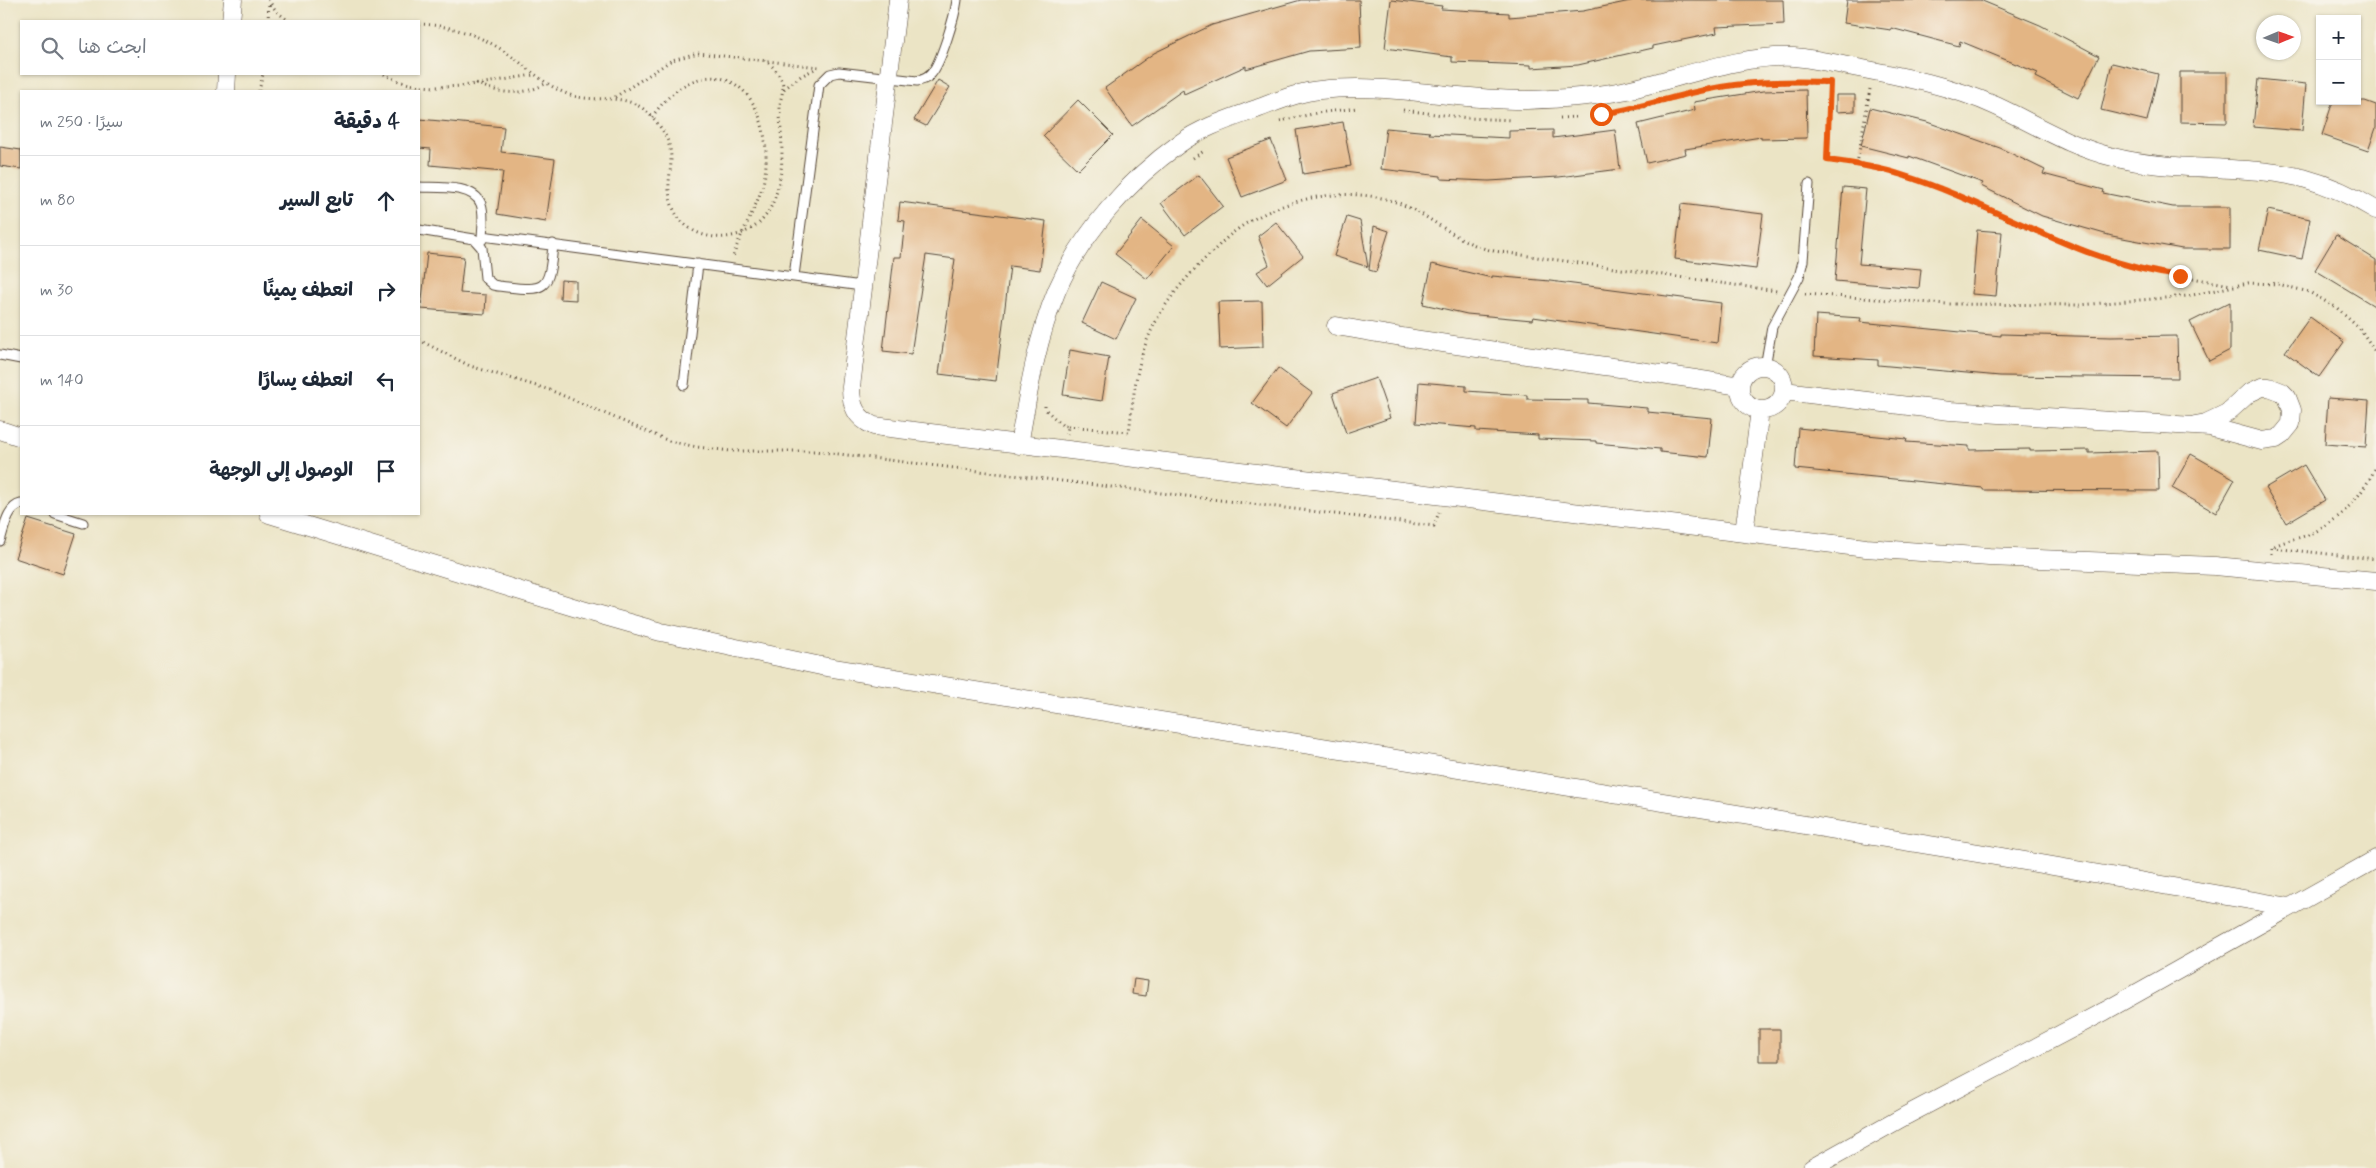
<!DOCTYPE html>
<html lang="ar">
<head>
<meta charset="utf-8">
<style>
	body { margin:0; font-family:Mynerve,"Playpen Sans Arabic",sans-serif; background:#f2f2f3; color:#1f2937; direction:rtl }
	.controls { position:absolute; right:15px; top:15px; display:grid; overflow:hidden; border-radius:0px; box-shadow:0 1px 4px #0004 }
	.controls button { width:45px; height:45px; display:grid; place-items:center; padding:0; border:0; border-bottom:1px solid #e0e1e3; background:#fff; color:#1f2937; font:25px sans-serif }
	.compass { position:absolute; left:2256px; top:15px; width:45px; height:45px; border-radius:50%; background:#fff; box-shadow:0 1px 4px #0004; rotate:88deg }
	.stop { position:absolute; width:15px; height:15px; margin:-11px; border:4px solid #ea580c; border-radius:50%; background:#fff }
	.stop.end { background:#ea580c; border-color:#fff; box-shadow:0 1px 5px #0008 }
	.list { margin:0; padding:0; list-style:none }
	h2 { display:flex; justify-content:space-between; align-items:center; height:65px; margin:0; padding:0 20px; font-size:21px }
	h2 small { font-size:16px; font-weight:400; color:#747a83 }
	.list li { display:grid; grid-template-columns:32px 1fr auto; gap:15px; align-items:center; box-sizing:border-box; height:90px; padding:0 20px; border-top:1px solid #e0e1e3 }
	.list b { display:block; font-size:19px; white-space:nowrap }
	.list em { font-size:16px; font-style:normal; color:#747a83 }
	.icon { flex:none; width:28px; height:28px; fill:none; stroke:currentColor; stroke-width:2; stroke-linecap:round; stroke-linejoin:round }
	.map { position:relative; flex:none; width:2376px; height:1168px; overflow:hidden; direction:ltr }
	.search { position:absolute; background:#fff; box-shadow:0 1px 4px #0004; left:20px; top:20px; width:400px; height:55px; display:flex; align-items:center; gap:12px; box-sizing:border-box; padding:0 18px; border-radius:0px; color:#747a83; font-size:19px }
	.panel { position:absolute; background:#fff; box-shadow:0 1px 4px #0004; left:20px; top:90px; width:400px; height:425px; border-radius:0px; direction:rtl }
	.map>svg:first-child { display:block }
</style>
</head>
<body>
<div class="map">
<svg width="2376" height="1168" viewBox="0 0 2376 1168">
	<rect width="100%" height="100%" fill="#f7f3e8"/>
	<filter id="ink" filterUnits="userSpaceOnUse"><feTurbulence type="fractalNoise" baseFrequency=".02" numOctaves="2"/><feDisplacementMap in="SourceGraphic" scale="10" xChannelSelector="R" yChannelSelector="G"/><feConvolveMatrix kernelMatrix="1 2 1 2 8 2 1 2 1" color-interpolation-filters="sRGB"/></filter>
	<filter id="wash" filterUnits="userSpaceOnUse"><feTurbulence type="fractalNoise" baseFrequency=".0096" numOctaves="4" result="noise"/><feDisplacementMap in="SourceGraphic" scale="20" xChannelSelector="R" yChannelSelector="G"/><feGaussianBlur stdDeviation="1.12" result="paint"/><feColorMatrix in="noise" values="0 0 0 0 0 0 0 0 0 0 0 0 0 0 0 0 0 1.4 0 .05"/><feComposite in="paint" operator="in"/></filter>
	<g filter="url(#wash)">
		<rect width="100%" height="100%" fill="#ebe4c5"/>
		<g id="blocks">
			<path fill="#e3b584" d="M1301,0H1359L1361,48L1309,51L1246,69V66L1184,94L1183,90L1132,126L1105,88L1154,53L1212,25Z
				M1391,0L1442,6L1441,9L1509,13V17L1583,11L1635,0H1783L1784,24L1716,27L1717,33L1653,46V48L1578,65L1531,68V65L1452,62V57L1385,48Z
				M1847,0H1980L2040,25L2099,56L2078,98L2036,77L2038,73L1960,41L1959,46L1891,28V30L1844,23Z
				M2112,63L2158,74L2147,121L2101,110Z
				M2180,72H2227V123L2180,122Z
				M2258,79L2306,84L2302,131L2253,127Z
				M938,80L950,87L926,126L914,120Z
				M1806,90L1807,138L1761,139V137L1685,149L1686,154L1647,163L1638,124L1695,110L1694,102L1763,91Z
				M1836,95H1855V111L1836,112Z
				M1078,100L1113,135L1078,170L1043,136Z
				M2333,101H2365L2376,105V128L2368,151L2322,135Z
				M1870,108L1927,122L2000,148L2045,170L2043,174L2104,190L2103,193L2173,207H2230V249H2182L2112,236L2042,216L1981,186L1983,183L1909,156V158L1861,146Z
				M419,119L504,127L501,152L555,159L546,222L497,214L503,172L430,165L431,149L419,148Z
				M1343,122L1351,166L1303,174L1296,130Z
				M1386,128L1430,132L1429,134L1509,138V131L1553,130V138L1615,130L1620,169L1559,177L1489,181L1441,179V176L1381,169Z
				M1271,140L1287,180L1242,197L1226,157Z
				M0,147L21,150V169L0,166Z
				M1199,175L1223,206L1185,235L1161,203Z
				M1843,187L1866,189L1859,264L1921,269L1919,288L1835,281Z
				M900,202L1046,221L1040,270L1010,266L996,381L939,374L955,259L926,255L911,354L883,351L894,257H901L905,221L898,220Z
				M1681,204L1763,214L1756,269L1675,259Z
				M2268,210L2310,219L2302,259L2259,250Z
				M1347,217L1360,221L1368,267L1334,256Z
				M1142,220L1174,246L1147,279L1115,254Z
				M1276,222L1303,256L1267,285L1257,272L1269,265L1258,236Z
				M1374,226L1389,231L1376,272L1369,270Z
				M1977,230L2002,232L1996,296L1972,294Z
				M2336,235L2376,260V307L2315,270Z
				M427,253L464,257L460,293L486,295L485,314L421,309Z
				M1432,264L1492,278V276L1550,281L1721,303L1717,343L1533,317L1532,320L1467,314L1423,304Z
				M561,280L576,281V300L560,299Z
				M1101,282L1136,298L1116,339L1082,323Z
				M1262,301L1263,347L1220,349L1218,302Z
				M2230,302V350L2209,361L2190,322Z
				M1816,315L1861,318L1860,322L2001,336V334L2111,337L2177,336L2178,378L2000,376L1878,365V360L1814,356Z
				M2310,317L2344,342L2319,377L2285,352Z
				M1070,350L1109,357L1102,401L1063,395Z
				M1278,368L1312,393L1286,428L1252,403Z
				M1376,378L1390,418L1346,433L1333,393Z
				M1419,382L1466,386V391L1527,395V399L1588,400V403L1647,408V412L1712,418L1708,457L1660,452V449L1596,443V441L1538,439V435L1476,431V428L1416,423Z
				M2328,398L2369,401L2366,447L2325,444Z
				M1798,428L1907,439L1906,442L1969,446V450L2030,449V451L2089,450V453L2158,451L2159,491L1983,490V488L1795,469Z
				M2191,454L2235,479L2216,513L2172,488Z
				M2304,465L2325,500L2286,523L2265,488Z
				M28,519L76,534L63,574L15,558Z
				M1134,979L1148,981L1146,996L1132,994Z
				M1759,1029H1780V1061H1759Z"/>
		</g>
	</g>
	<g filter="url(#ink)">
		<use href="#blocks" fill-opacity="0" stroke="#554637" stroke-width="1"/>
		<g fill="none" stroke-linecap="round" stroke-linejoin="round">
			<defs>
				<path id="lane" d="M419,187C437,188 473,184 481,204C485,215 482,229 482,240
					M419,230L474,239L482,248L485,278L493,285L498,286C545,291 549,294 553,244
					M482,236L862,286
					M794,276L819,85L830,74L839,72L917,81C922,80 927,79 931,74C941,63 955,16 957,0
					M0,355L21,359
					M1765,367L1772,327L1799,277L1803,261L1809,184
					M684,385L698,264
					M55,514L83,523
					M0,541C4,529 7,507 21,504"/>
				<path id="street" d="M898,0L851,387C851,406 856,418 874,426L1866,548L1989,557L2215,566L2376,581
					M231,21L233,0
					M226,91L227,74
					M1336,326C1470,350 1606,364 1740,386
					M1740 388a22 22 0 1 1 44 0a22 22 0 1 1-44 0Z
					M1784,391L1950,411L2210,427L2262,441L2276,439L2282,435L2291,424L2292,410L2287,397L2282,392L2269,387H2262L2249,393L2227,413L2206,423L2195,425
					M0,430L21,437
					M1019,445C1028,393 1037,338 1057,290C1081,234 1130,179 1179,144C1202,127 1232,118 1259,108C1278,101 1299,92 1320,90C1389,82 1458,101 1527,100C1559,99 1591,97 1622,91C1675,80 1741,54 1794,57C1816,59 1837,64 1858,68C1905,77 1952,86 1996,106C2035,124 2071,147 2113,157C2175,173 2241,163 2303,178C2329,185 2353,196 2376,210
					M269,514L583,610L661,632L821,666L1978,853L2290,907
					M1744,533L1760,410
					M1812,1168L1905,1116L2105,1011L2376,859"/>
			</defs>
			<use href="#lane" stroke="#554637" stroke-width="11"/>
			<use href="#street" stroke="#554637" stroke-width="19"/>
			<path stroke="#554637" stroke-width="3" stroke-dasharray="1 4" stroke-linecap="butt" d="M268,0L277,12L289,21
				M268,21L269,2
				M419,24C451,25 484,36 511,56C530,69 547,87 570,95C598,104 621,91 646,111C656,120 666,133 669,145C674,161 668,175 669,190C672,235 720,249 754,227C769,217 776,198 779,182C785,156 780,132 780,107C780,97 785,90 782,81C779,72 772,66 765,60
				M384,74C425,99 490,81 534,75
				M476,83C501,95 523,96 547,83
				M784,89L801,76L815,69
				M1704,90L1764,82L1830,83L1827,160L1877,168L1938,187L2029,229L2109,260L2136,268L2231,285
				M259,91L263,74
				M615,97L672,60L698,53L819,67
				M1403,110L1468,118L1512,120
				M1595,115L1633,110L1674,98
				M652,117C703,44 768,79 766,161C766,197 743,224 733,257
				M1560,118L1576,117
				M1280,121L1317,113L1357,108
				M1193,158L1204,151
				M1857,164L1870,89
				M1805,294L1947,304L2080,305L2188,296L2248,283L2278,284L2309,292L2337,308L2361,330L2376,353
				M419,340L470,366L550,390L669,441L697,447L731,451H814L1434,526L1439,512
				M1045,406V409L1062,425L1068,426L1067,434
				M1068,426L1129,432C1133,402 1135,372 1146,343C1159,309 1181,282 1207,257C1217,248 1226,237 1238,229C1279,200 1336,187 1386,199C1426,209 1454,243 1494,251L1777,291
				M2272,548L2376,559
				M2271,554V548C2283,541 2296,539 2308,535C2339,522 2362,496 2376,467"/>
			<use href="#lane" stroke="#fff" stroke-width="9"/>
			<use href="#street" stroke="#fff" stroke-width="18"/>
		</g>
	</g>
	<g fill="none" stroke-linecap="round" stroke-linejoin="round" filter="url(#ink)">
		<path stroke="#ea580c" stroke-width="6" d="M1601,114C1637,109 1670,97 1705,90C1746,81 1788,81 1830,82L1827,160C1852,163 1877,167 1902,175C1996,204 2080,264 2180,276"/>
	</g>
</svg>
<div class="controls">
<button>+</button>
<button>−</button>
</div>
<svg class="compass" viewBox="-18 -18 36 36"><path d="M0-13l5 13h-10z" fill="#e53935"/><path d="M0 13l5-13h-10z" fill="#747a83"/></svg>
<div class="stop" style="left:1601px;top:114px"></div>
<div class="stop end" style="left:2180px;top:276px"></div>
<div class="search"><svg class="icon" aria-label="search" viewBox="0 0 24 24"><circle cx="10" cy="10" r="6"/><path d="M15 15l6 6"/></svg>ابحث هنا</div>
<section class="panel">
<h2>4 دقيقة<small>سيرًا · 250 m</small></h2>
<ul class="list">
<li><svg class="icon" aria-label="ahead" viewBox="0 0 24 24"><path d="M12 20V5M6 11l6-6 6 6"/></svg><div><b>تابع السير</b></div><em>80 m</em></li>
<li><svg class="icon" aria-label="right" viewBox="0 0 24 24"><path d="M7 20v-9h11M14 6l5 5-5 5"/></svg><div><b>انعطف يمينًا</b></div><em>30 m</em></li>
<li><svg class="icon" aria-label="left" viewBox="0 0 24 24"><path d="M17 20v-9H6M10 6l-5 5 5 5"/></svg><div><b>انعطف يسارًا</b></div><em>140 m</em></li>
<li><svg class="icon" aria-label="arrive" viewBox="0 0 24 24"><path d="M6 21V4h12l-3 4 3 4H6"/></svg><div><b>الوصول إلى الوجهة</b></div></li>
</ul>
</section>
</div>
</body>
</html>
